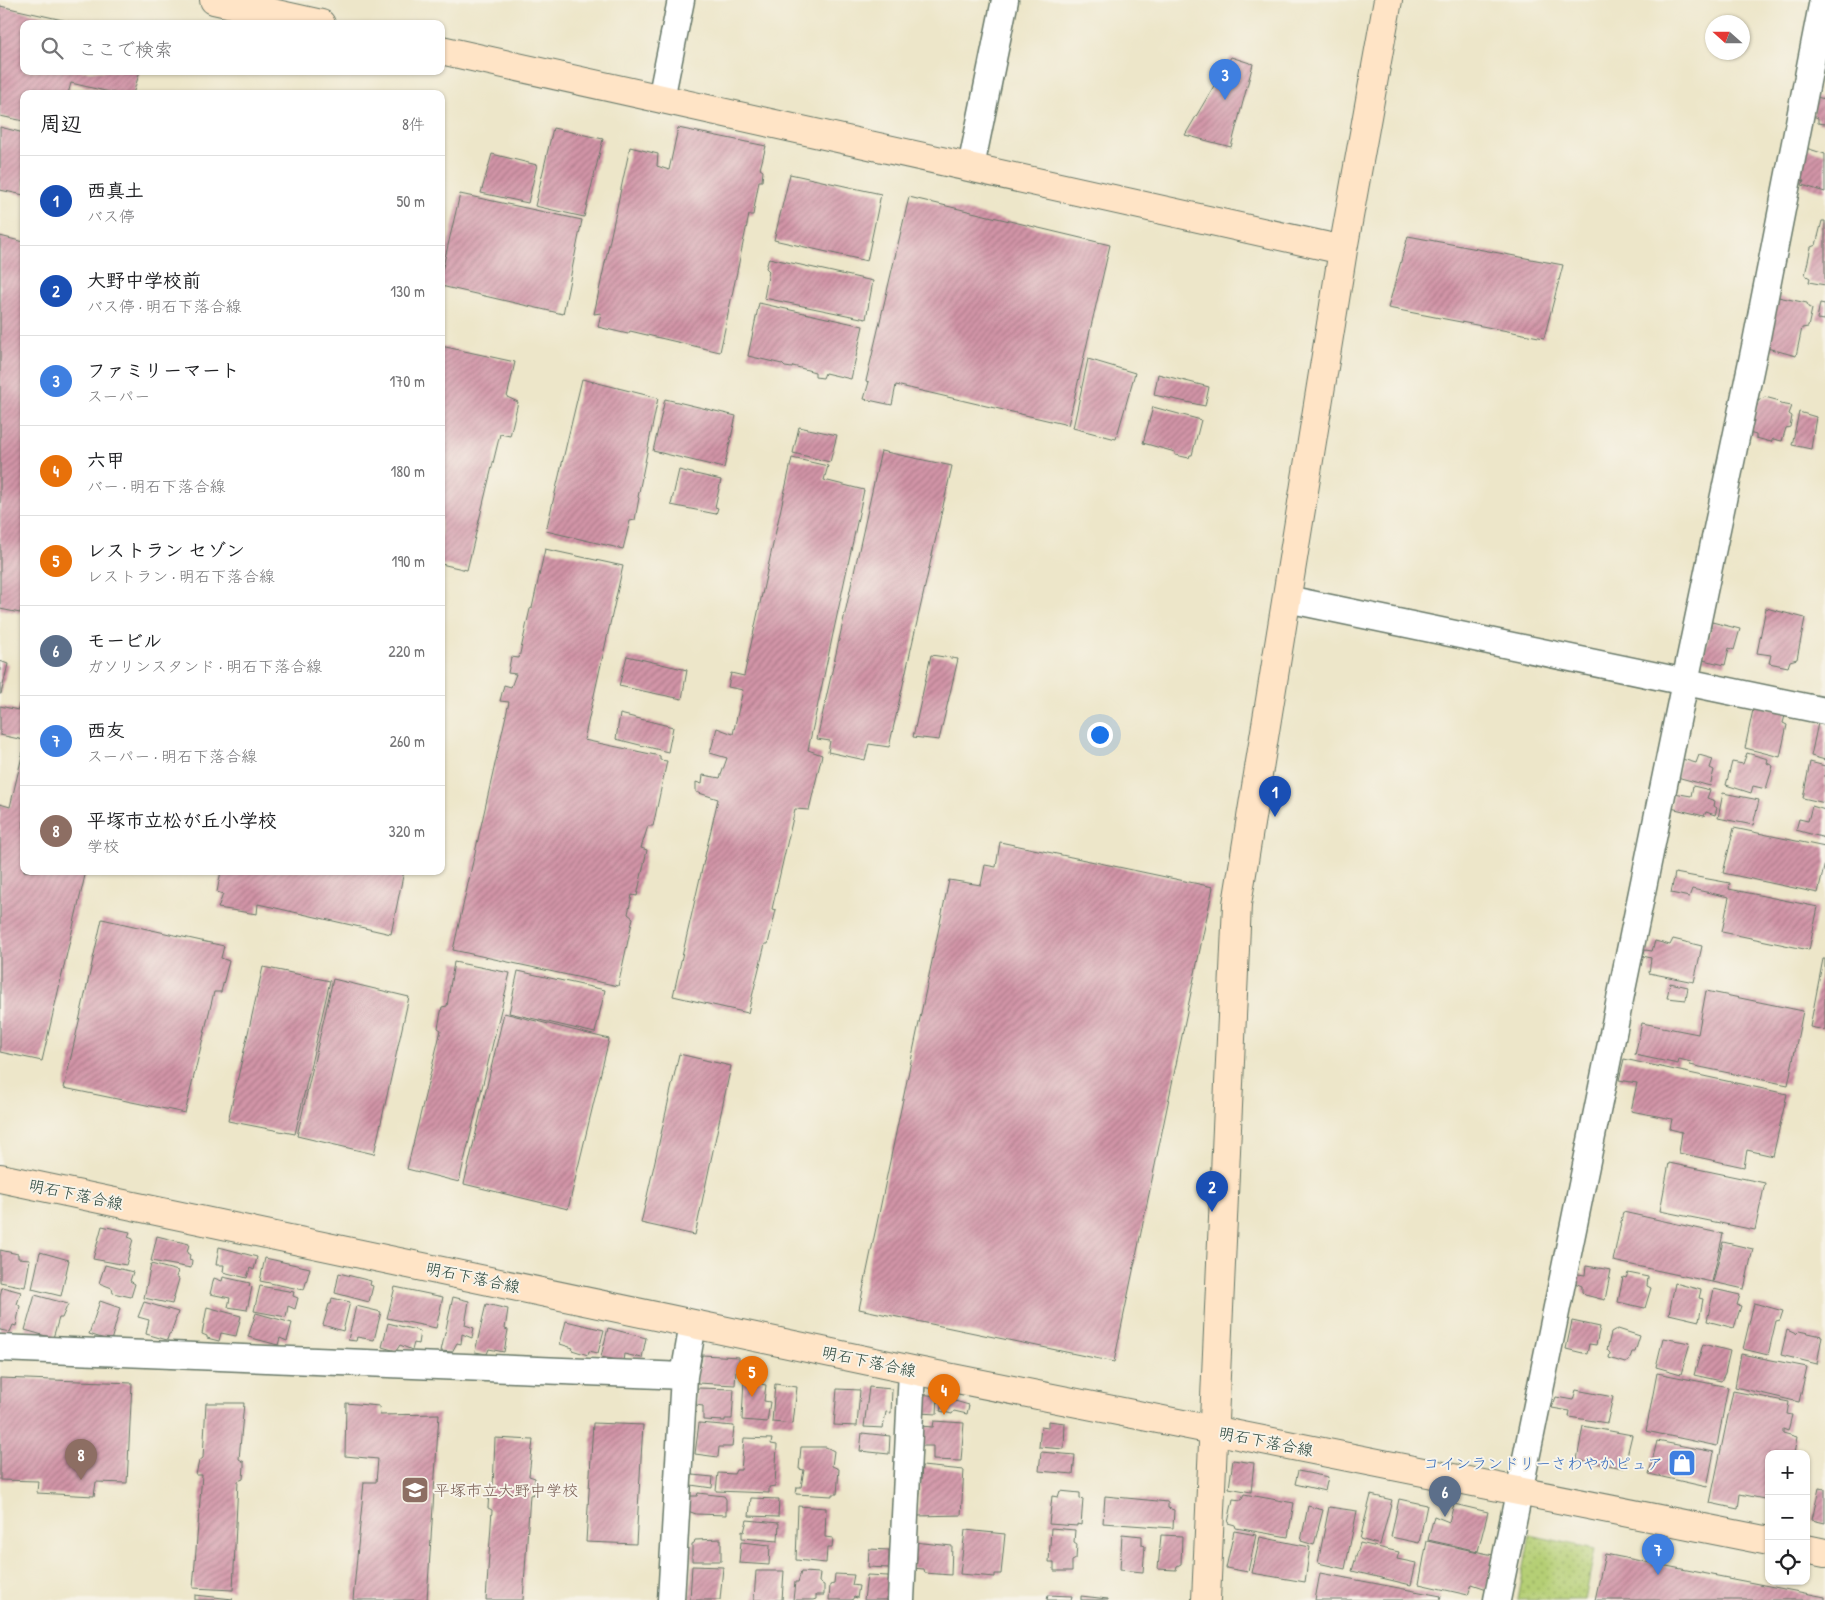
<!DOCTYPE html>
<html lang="ja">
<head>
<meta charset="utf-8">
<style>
	body { margin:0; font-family:"Patrick Hand","Klee One",sans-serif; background:#f6f6f6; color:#202124 }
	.controls { position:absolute; right:15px; bottom:15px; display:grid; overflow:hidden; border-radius:10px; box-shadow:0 1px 4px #0004 }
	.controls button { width:45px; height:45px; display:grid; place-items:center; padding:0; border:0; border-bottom:1px solid #e0e0e0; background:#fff; color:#202124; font:25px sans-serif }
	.compass { position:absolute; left:1705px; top:15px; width:45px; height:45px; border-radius:50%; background:#fff; box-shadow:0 1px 4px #0004; rotate:291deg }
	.you { position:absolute; left:1099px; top:734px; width:18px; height:18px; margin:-12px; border:4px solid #fff; border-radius:50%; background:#1a73e8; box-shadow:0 0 0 8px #1a73e833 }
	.badge { display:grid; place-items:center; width:32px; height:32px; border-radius:50%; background:#111827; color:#fff; font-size:16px; font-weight:700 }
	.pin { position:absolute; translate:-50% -41px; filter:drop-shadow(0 1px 2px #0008) }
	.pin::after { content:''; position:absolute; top:26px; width:18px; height:15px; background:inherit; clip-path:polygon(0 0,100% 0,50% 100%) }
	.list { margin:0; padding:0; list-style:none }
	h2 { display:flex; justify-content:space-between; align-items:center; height:65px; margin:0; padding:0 20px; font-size:21px }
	h2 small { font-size:16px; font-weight:400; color:#757577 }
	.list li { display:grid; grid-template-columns:32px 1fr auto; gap:15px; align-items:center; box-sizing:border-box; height:90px; padding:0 20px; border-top:1px solid #e0e0e0 }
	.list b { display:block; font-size:19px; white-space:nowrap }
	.list p { margin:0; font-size:16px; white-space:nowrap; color:#757577 }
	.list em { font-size:16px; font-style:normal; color:#757577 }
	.icon { flex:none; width:28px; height:28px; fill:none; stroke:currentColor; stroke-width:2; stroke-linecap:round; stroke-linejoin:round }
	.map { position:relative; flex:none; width:1825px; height:1600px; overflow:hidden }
	.search { position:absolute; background:#fff; box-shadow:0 1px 4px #0004; left:20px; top:20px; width:425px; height:55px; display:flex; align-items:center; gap:12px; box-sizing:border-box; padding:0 18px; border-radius:10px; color:#757577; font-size:19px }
	.panel { position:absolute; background:#fff; box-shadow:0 1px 4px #0004; left:20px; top:90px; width:425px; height:785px; border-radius:10px }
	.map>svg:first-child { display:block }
</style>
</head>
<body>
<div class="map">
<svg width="1825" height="1600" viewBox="0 0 1825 1600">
	<defs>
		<pattern id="park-dots" width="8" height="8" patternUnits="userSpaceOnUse" patternTransform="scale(1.25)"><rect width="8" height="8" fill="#b5cf75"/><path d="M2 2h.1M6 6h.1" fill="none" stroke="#93a961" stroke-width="1.8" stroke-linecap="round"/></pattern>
		<pattern id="building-hatch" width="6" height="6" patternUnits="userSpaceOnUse" patternTransform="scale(1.25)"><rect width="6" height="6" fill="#d294a7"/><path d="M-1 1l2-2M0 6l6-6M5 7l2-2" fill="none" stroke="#aa7a89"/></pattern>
	</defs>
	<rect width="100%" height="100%" fill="#f7f3e8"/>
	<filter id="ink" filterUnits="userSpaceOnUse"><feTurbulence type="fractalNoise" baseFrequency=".02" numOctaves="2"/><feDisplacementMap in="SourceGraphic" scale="10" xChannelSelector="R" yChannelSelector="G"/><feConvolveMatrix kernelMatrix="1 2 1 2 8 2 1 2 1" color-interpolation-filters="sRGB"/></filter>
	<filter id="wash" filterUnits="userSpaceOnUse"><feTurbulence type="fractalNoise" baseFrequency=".0096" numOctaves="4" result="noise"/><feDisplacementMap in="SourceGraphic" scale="20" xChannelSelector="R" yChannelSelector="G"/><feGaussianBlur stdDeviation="1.12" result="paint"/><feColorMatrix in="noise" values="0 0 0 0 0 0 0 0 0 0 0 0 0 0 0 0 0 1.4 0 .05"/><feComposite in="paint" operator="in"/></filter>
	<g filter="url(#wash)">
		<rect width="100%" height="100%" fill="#ede6c9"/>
		<path fill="url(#park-dots)" stroke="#6a8654" d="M1530,1535L1595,1549L1585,1600H1518Z"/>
		<g id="blocks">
			<path fill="url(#building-hatch)" d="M0,6L76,23L24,24V71H140L133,94H118L71,83L68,94H24V121L0,116Z
				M1231,57L1253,64L1231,147L1185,135Z
				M1816,97L1825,99V124L1818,123V118L1813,116Z
				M0,127L24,133V195L0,190Z
				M553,128L603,139L584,217L535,206Z
				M678,128L766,146L760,169L763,171L762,181H759L753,215H749L720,352L630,331L628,334L598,327L601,313L594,314L630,147L658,154L657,166L669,170Z
				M1806,148L1825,154V192L1802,185L1804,181L1797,179Z
				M492,154L537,165L528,203L481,193Z
				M790,174L881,194L867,261L774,240Z
				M460,194L582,220L563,314L441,286V275Z
				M909,197L1110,245L1068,425L896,385L892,405L864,399L869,382L866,381Z
				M1822,221H1825V285L1809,282L1810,278L1805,275L1811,247L1816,245Z
				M0,236L24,242V597L20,613L0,609Z
				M1408,236L1563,265L1544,338L1388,308Z
				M769,258L873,281L866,319L764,298L769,271L766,268Z
				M1778,297L1807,303L1808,307L1812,309L1808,327L1802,328L1796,356L1767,348Z
				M759,303L863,326L851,379L825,373L823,378L815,377V372L793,366L792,368L785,367L782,364L748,356Z
				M1820,303L1825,304V320L1817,319Z
				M441,346L515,362L507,397L518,402L510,436L500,434L467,570L441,564Z
				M1088,359L1135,373L1116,439L1073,428Z
				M1158,374L1209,387L1205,406L1154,395Z
				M582,379L658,398L638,497L639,498L635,520L630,521L623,549L546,531Z
				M1765,397L1776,400L1780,404L1792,406L1789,414L1792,416L1790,427L1786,428L1782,441L1773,439L1771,442L1756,438V435L1749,433L1758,401Z
				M665,399L736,416L724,468L653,451Z
				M1153,407L1201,420L1192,455H1190L1189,458L1175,455V452L1143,443Z
				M1799,412L1816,417L1811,449L1792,445Z
				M799,427L837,435L830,462L793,453Z
				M881,451L952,466L889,747L869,744L865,760L828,752L830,741L817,739Z
				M792,458L828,466L824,480L864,490L808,750L822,755L809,810L795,809L772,909L776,910L768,944H765L748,1013L673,996L718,799L696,792V782L702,784L703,775L720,778L727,758L710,753L717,728L733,734L743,690L728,687L731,673L744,676Z
				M679,470L721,480L715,507L718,508L716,514L671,505Z
				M545,549L623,566L584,740L660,756V760L667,761L653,826H648L641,848L647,850L637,896L632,895L628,914L633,918L618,986L453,950L509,702L500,701L504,685L511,687L516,674L508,673L511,657L519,658L530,609L532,608Z
				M1766,608L1805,618L1797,659L1790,661L1788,667L1769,663L1771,655L1757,653Z
				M1712,622L1740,629L1734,650L1729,648L1725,665L1703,660Z
				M931,655L958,659L939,740L913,737Z
				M627,656L687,670L682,699L619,686Z
				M0,661L8,664L1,694H0Z
				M19,704H24V740L0,735V706L18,710Z
				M1754,705L1786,712L1783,723L1787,725L1780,757L1745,748Z
				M620,714L673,727L668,752L616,739Z
				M1818,723L1825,724V760L1811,756Z
				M23,752L24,871H86L42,1061L0,1052V804L10,807Z
				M1747,753L1768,759L1767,763L1773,766L1766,789L1753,786L1751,793L1726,785L1732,762L1743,764Z
				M1699,755L1713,759L1710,768L1714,770L1710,786L1677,777L1682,759L1696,763Z
				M1810,762L1825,766V803L1803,798Z
				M1693,786L1710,790L1707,798L1715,801L1714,806L1717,808L1715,815L1706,812L1704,816L1671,808L1674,793L1691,796Z
				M1723,793L1759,800L1753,825L1718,818Z
				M1812,806L1825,810V838L1796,830L1799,819L1808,821Z
				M1734,828L1825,847V863L1818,893L1723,873Z
				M1000,842L1213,887L1114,1362L859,1309L949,880L981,885L985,865L996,867Z
				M221,871H404L391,934L258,904L257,914L218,908L223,894L217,892Z
				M1675,873L1730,883L1729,889L1818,907L1809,950L1722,932L1729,897L1692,889L1689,897L1671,893Z
				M102,919L224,946L221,958L229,961L221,992H214L185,1113L64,1088Z
				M1673,939L1702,946L1694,982L1649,973L1651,958L1643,956L1645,950L1652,951L1655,941L1670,945Z
				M1823,959H1825V1030L1810,1027Z
				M454,962L510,973L459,1182L407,1169L441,1030L438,1028L442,1007L447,1006Z
				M263,967L330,981L295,1134L228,1121Z
				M518,971L605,990L595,1033L509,1013Z
				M333,979L409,997L374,1154L297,1136Z
				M1670,983L1688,987L1686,1000L1667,998Z
				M1706,991L1803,1011L1788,1085L1690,1065L1691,1062L1679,1059L1678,1064L1635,1055L1642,1023L1698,1034Z
				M504,1013L609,1039L568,1209L464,1184Z
				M679,1054L731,1066L695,1235L641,1223Z
				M1624,1059L1787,1094L1773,1156L1747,1150L1744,1167L1679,1153L1682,1132L1670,1129L1672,1119L1631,1111L1637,1083L1619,1080Z
				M1669,1163L1765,1183L1755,1230L1660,1211Z
				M1623,1212L1723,1234L1712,1282L1613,1261Z
				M102,1226L130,1232L128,1237L133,1239L126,1265L93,1259Z
				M157,1236L189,1244L187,1253L190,1255L189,1259L192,1260L191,1268L151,1261Z
				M1723,1242L1753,1249L1744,1289L1713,1282Z
				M219,1247L257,1257L254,1270L250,1268L247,1278L223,1272L224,1265H216Z
				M0,1250L18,1254V1258L30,1259L25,1287L0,1282Z
				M40,1252L69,1260L61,1296L32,1289Z
				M265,1258L310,1268L304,1290L260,1281Z
				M151,1264L178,1271L176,1277L179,1279L172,1304L144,1298Z
				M105,1265L133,1272L130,1281L135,1284L131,1297L113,1293L112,1288L99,1283Z
				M1586,1266L1611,1270L1605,1300L1585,1295L1582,1292V1286L1575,1283L1578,1274L1585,1275Z
				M339,1273L371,1281L370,1285L373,1286L369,1302L335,1293Z
				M1628,1273L1648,1277L1647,1286L1651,1288L1645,1308L1618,1302L1623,1277L1626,1278Z
				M223,1277L250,1283L249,1286L252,1287L247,1310L228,1307L230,1298L210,1294L214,1278L222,1281Z
				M1675,1283L1701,1290L1699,1298L1703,1299L1699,1321L1669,1314Z
				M260,1286L294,1292L293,1296L298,1298L295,1309L288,1306L286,1317L254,1311Z
				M2,1287L21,1292L17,1304L20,1306L16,1326L13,1325L10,1332L0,1330V1296Z
				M395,1287L443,1297L436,1328L387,1318Z
				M1714,1289L1740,1295L1737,1305L1741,1306L1734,1328L1707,1321Z
				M35,1295L68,1304L62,1318H59L53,1338L25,1330Z
				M453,1297L469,1301L465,1325L474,1328L472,1338L462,1334L461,1344L457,1343L452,1352L441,1351Z
				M332,1298L350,1302L343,1331L323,1325L329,1304H331Z
				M100,1301L120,1308L111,1341L89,1334Z
				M144,1302L178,1312L171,1333L169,1334L167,1340L146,1334L149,1320L138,1317Z
				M1754,1303L1783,1311L1780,1320L1776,1321L1768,1355L1743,1349Z
				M486,1304L508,1309L505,1329L508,1330L504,1352L489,1349L487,1354L475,1352Z
				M356,1306L381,1312L374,1340L357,1337L356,1341L348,1340Z
				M207,1307L241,1316L236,1336L221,1333L219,1341L207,1338V1336L202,1334Z
				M256,1313L292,1323L287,1341L280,1338L278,1345L248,1337Z
				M566,1321L604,1330L598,1353L589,1351L588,1355L572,1350L573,1348L560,1344Z
				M1572,1321L1600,1327L1596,1345L1589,1344L1587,1354L1566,1349Z
				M388,1323L420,1331L418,1344L414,1343L412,1350L400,1345L396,1351L382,1347Z
				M608,1328L646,1338L642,1358L624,1354L623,1361L601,1357Z
				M1618,1329L1640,1336L1635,1352H1632L1629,1361L1625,1363L1609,1358L1610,1353L1607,1350L1611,1333Z
				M1787,1330L1796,1334L1799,1331L1822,1336L1817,1364L1781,1355Z
				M1663,1338L1690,1343L1681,1374L1656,1367Z
				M1703,1344L1730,1351L1725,1373L1721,1381L1694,1375Z
				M1741,1354L1807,1367L1799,1402L1735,1387Z
				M702,1355L739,1357V1371H736L735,1385L697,1383V1367H700Z
				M1657,1373L1728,1387L1717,1446L1646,1431Z
				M0,1378L132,1383L127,1483L96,1482L94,1496L37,1493L38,1481L0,1480Z
				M744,1378L763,1380L761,1384L766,1385L764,1401L770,1402L767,1422L742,1420Z
				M775,1384L797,1387L793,1424L772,1422Z
				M869,1387L892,1389L891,1413L886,1412L883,1428L864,1427Z
				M697,1388L734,1389L732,1419H725V1421L703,1420V1406L696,1405Z
				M837,1389L860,1390L857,1426L834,1425Z
				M1576,1390L1613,1397L1607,1423L1569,1417L1570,1411L1552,1408L1556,1397L1573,1400Z
				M1733,1391L1789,1402L1787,1414L1792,1415L1788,1431L1783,1429V1433L1797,1437L1794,1454H1769V1500L1740,1494L1738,1509L1710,1503Z
				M919,1394L938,1396L937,1414L919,1413Z
				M944,1398L969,1405L967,1414L954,1411L952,1414L940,1411Z
				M206,1403H244L239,1459L244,1462V1466L243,1479L238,1481L233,1590L193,1588L202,1475H196L199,1461L203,1458Z
				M346,1403L379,1406L380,1415L439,1414L427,1600H353L364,1482H376L378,1459L345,1456Z
				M934,1421L964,1423L961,1461L933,1460V1446H917L919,1426L933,1427Z
				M1048,1421L1065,1423L1064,1449L1039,1447L1041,1427L1048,1428Z
				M593,1423L643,1425L636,1544L586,1542Z
				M699,1423L734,1426L732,1447H719L718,1457L695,1454Z
				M1583,1426L1632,1435L1624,1468L1577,1460Z
				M862,1433L890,1436L889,1454L860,1451Z
				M495,1438L533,1440L529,1476L535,1478L534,1494L530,1495L523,1600H486L492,1510L488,1508L489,1492L493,1489Z
				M744,1438L772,1439L771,1444L777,1445L775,1486L769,1487V1493L716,1491L718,1473L734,1474L736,1470H741Z
				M1657,1441L1714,1452L1707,1487L1649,1474Z
				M801,1447H826L834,1451L832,1466L839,1469L837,1494H832V1496L796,1494L797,1487H801L804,1470L799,1469Z
				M1041,1452L1075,1455L1073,1474L1039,1471Z
				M1233,1460L1254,1463L1251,1492L1229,1488Z
				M922,1466L964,1470L961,1515L918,1516Z
				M1298,1471L1328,1477L1325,1491L1295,1484Z
				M692,1475L713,1477L712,1488L691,1485Z
				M1819,1488L1825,1489V1523L1812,1520Z
				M1060,1491L1080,1493V1498L1083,1499L1081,1525L1077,1524V1526L1049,1524L1052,1496L1058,1497Z
				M698,1493L724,1496L726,1499V1515L696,1514L688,1511L689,1496H697Z
				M1244,1494L1294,1503L1288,1537L1236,1528L1235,1525L1228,1523L1233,1499L1241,1500Z
				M1371,1495L1392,1500L1380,1545L1360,1539Z
				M1105,1496L1168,1502V1508L1174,1510L1173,1528L1103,1523Z
				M751,1498L779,1499L778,1517L749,1516Z
				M1399,1499L1427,1505L1419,1543L1391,1537Z
				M1454,1504L1488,1512L1478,1551L1428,1540L1434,1516L1449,1522Z
				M798,1506L826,1508L825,1537L833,1538L832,1548H827L826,1563L796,1560Z
				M1308,1506L1323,1510L1314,1545L1301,1541Z
				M1329,1507L1357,1511L1345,1569L1318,1563Z
				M747,1520L779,1523L778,1541L742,1538V1531L744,1532Z
				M1051,1528L1075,1530L1074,1542L1077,1544L1076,1559L1072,1561V1571H1054V1562H1049Z
				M965,1530L1005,1534L1001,1574H995V1577L960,1574Z
				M1234,1531L1256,1535L1248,1572L1226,1568Z
				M1122,1534L1142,1536V1545L1145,1546L1143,1572L1120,1570Z
				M1161,1535L1182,1536L1181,1564L1177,1566L1176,1570L1158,1569Z
				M1260,1537L1310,1547L1305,1582L1252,1573Z
				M721,1539V1561H692V1544L694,1543L695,1540Z
				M1427,1541L1493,1555L1487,1589L1472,1584L1468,1595L1419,1584Z
				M741,1542L770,1545L769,1565L739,1563Z
				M914,1542L952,1546L951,1575L925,1573L924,1569L912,1568Z
				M1360,1543L1399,1552L1397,1559L1416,1563L1411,1585L1352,1571Z
				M869,1549L889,1550V1568L868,1567Z
				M1605,1554L1825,1597V1600H1595Z
				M692,1566L723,1567L720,1600H690Z
				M756,1571H784L782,1600H754Z
				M801,1572L820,1573L819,1582L824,1585V1595H816V1599L813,1600H793L795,1582H798Z
				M1320,1573L1441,1596L1440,1600H1315Z
				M835,1574L854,1575L852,1585L859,1586L857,1598L854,1597L852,1600H829L830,1585L834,1584Z
				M867,1575L888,1576L893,1575L888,1600H864Z
				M195,1595L233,1599L232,1600H195Z
				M1048,1595L1072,1596L1071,1600H1047Z
				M1081,1596L1108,1599V1600H1081Z"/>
		</g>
	</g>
	<g filter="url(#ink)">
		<use href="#blocks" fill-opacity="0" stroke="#677868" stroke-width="1"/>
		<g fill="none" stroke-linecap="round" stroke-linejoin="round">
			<defs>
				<path id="street" d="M661,99L681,0
					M971,167L1005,0
					M1287,599L1825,711
					M0,1348L684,1376L693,1324
					M671,1600L684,1376
					M901,1600L912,1370
					M1497,1600L1685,682L1756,342L1823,0"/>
				<path id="secondary" d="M214,0L321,24
					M441,50L1343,250
					M0,1178L912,1370L1769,1541
					M1806,1549L1825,1553
					M1206,1600L1237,904L1343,250L1388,0"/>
			</defs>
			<use href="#street" stroke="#677868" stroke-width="29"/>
			<use href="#secondary" stroke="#677868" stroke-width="30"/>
			<use href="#street" stroke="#fff" stroke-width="26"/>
			<use href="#secondary" stroke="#ffe4c6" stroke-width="28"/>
		</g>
	</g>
	<defs>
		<symbol id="shop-square" viewBox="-11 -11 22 22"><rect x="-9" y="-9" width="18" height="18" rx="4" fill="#3f7fe0" stroke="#f7f3e8"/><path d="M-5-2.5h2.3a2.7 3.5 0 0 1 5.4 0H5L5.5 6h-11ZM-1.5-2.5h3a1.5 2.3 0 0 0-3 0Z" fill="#fff"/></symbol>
		<symbol id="school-square" viewBox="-11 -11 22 22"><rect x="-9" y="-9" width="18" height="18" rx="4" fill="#8d6e63" stroke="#f7f3e8"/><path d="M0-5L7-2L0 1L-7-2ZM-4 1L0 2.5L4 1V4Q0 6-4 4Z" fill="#fff"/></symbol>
	</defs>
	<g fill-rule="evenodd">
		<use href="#shop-square" x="1666" y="1447" width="32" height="32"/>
		<use href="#school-square" x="399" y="1474" width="32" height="32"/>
	</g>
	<g text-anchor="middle" stroke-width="4" stroke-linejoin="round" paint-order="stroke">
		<g font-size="16" fill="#1f3d34" stroke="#f7f3e8">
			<text transform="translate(76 1194) rotate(12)" y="6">明石下落合線</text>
			<text transform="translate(473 1277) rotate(12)" y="6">明石下落合線</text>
			<text transform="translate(869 1361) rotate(12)" y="6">明石下落合線</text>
			<text transform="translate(1266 1441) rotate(11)" y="6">明石下落合線</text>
		</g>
		<g font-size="16" fill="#366cbe" stroke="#f7f3e8" text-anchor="end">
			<text x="1663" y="1469">コインランドリーさわやかピュア</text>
		</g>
		<g font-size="16" fill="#785e54" stroke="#f7f3e8" text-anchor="start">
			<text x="434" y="1496">平塚市立大野中学校</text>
		</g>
	</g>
</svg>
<div class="controls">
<button>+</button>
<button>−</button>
<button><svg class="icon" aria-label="locate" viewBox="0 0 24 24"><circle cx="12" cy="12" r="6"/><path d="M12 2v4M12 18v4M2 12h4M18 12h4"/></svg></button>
</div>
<svg class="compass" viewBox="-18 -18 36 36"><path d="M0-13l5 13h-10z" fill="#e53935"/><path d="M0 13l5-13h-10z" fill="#757577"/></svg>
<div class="you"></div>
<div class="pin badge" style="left:1275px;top:817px;background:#1a4fb4">1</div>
<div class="pin badge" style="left:1212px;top:1212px;background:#1a4fb4">2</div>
<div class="pin badge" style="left:1225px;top:100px;background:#3f7fe0">3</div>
<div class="pin badge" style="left:944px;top:1415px;background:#e8710a">4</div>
<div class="pin badge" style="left:752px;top:1397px;background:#e8710a">5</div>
<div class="pin badge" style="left:1445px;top:1517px;background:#5c6f8a">6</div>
<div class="pin badge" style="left:1658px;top:1575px;background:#3f7fe0">7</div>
<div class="pin badge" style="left:81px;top:1480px;background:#8d6e63">8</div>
<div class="search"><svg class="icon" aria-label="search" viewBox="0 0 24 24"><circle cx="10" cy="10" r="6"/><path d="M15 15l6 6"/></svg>ここで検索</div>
<section class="panel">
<h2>周辺<small>8件</small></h2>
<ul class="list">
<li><span class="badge" style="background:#1a4fb4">1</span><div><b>西真土</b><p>バス停</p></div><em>50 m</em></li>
<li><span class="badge" style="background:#1a4fb4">2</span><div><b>大野中学校前</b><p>バス停 · 明石下落合線</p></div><em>130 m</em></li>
<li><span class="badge" style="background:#3f7fe0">3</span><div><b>ファミリーマート</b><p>スーパー</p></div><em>170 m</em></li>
<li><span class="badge" style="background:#e8710a">4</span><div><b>六甲</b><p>バー · 明石下落合線</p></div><em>180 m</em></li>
<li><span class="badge" style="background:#e8710a">5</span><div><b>レストラン セゾン</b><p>レストラン · 明石下落合線</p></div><em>190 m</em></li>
<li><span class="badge" style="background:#5c6f8a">6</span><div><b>モービル</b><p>ガソリンスタンド · 明石下落合線</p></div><em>220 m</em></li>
<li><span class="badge" style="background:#3f7fe0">7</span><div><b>西友</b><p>スーパー · 明石下落合線</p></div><em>260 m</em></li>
<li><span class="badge" style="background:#8d6e63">8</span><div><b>平塚市立松が丘小学校</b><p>学校</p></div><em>320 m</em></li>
</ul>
</section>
</div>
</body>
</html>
